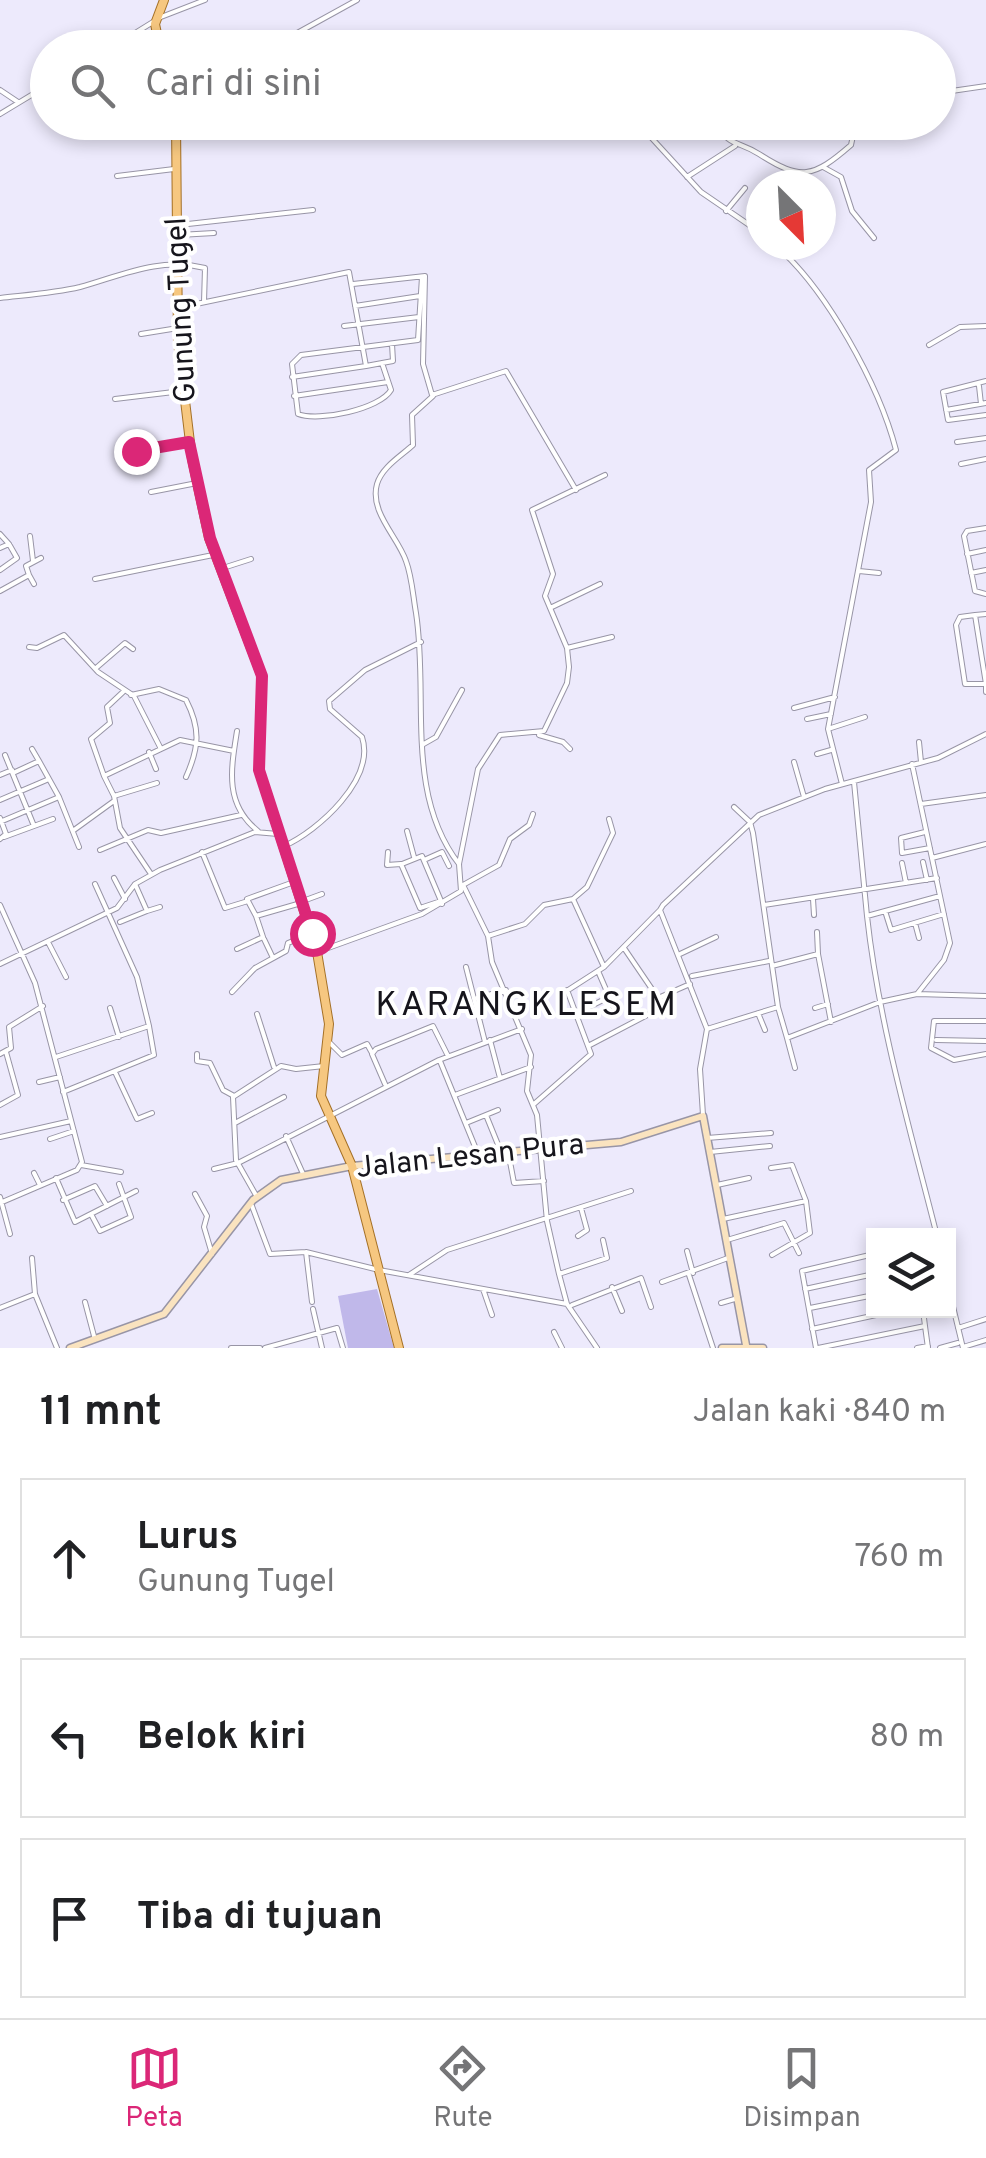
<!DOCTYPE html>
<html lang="id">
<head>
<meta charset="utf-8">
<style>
	body { margin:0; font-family:Overpass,sans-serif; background:#f2f2f2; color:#202124 }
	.controls { position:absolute; right:30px; bottom:30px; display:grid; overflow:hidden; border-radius:0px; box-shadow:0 5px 15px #0003 }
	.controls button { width:90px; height:90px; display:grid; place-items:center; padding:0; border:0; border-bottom:2px solid #e0e0e0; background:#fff; color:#202124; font:50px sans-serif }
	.compass { position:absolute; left:746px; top:170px; width:90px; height:90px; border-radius:50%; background:#fff; box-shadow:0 5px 15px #0003; rotate:156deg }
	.stop { position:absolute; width:30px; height:30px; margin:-22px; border:8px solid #db2777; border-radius:50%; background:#fff }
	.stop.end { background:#db2777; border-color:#fff; box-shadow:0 2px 10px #0008 }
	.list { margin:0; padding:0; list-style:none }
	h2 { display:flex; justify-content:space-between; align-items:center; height:130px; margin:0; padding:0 40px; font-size:42px }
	h2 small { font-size:32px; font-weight:400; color:#757577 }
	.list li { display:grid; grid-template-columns:65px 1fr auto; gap:30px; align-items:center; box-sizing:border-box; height:160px; margin:0 20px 20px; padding:0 20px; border:2px solid #e0e0e0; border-radius:0px }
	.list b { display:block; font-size:38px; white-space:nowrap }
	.list p { margin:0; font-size:32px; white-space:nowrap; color:#757577 }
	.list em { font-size:32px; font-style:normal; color:#757577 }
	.icon { flex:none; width:55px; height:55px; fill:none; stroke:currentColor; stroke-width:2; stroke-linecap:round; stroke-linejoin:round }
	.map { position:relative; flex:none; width:986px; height:1348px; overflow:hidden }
	.search { position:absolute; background:#fff; box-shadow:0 5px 15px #0003; left:30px; right:30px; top:30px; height:110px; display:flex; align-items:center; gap:25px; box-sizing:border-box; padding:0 35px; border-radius:55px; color:#757577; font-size:38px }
	.sheet { height:670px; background:#fff }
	nav { display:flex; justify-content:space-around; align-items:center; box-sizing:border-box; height:140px; border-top:2px solid #e0e0e0; background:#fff; font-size:28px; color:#757577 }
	nav a { display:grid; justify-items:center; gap:5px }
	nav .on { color:#db2777 }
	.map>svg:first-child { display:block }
</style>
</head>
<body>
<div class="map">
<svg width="986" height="1348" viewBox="0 0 986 1348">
	<rect width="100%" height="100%" fill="#edeafc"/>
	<path fill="#c0b8ea" d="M377,1289L394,1348H348L338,1296Z"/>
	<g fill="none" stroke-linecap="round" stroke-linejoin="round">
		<defs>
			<path id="street" d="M111,48L161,17L205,0
				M270,48L357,0
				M0,90L18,102
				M938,93L986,86
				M0,114L48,85
				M637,122L701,192L761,233
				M714,122C731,148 737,140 759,154C801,181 813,178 851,145L856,122
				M823,167L841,177L852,211L874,238
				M117,176L174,169
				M687,177L735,146
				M726,211L745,188
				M179,225L313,210
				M179,235L214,233
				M775,245C826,288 879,385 896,450L869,470L871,502L828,729
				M353,284L425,276L423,364L432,395L506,371L576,490
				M0,298C26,295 55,293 80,287C123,275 158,257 205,268L204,302
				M355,306L420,296
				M177,308L349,272L366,366L292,377
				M344,326L419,317
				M141,334L178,328
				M929,345L960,327L986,326
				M382,363L391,390C380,409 319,422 298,414L292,364L301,355L418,340L422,277
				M366,366L393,361L392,344
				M986,381L943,392L948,420L986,415
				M979,386L981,404
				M294,396L388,382
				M433,396L412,415L413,445C401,456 382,467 377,484C369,512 398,537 406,561C412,577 413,596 416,613C429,696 404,793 459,864
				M115,399L182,391
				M946,410L986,403
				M957,442L986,438
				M136,451L189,441
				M961,464L986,459
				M151,492L197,483
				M986,528L967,531L964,536L975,591L986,594
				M0,534L9,544
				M30,536L33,561
				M0,548L9,544L17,558L0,570
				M967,554L986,550
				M223,568L251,559
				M859,571L879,573
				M971,573L986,570
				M29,575L34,584
				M95,579L213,555
				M0,591L29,575L26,566L41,558
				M550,608L600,584
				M986,614L975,615L986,684
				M975,615L960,617L956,625L965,684H986V692
				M29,647L37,648L64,635L98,672L134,696L160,747
				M567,648L612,637
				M96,668L125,643L133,649
				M131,695L159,689L186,700C201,729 199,748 186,777
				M794,708L835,697
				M807,719L831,714
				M237,731C231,769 224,804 258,831
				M539,735L563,742L570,749
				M919,742L921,762
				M422,745L436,737L462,690
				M32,749L39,761
				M149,752L156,769
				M817,754L831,750
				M5,755L34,826
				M794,762L804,797
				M912,764L950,943L944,960L917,994
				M0,775L12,770
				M104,776L91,739L110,723L107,707L123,692
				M854,782L867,916L940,896
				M842,784L828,729L865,717
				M114,796L157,783
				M59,797L79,847
				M0,800L49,779
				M921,804L986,795
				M734,807L750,822L753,833L778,1007
				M533,814L529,825L510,839L499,865L463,885L488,936L492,962L531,1055L527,1091L537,1115L547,1221L559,1274L567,1304L597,1348
				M0,818L6,834L0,839
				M0,822L59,797L39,761L13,773
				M74,830L114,801
				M407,831L414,857
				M925,832L901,838L902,853L930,848
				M4,837L53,819
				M284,846C318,831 376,779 362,737L330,709L329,701L365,670L421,642
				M100,850L148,830L161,833L241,815
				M202,852L225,908L248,901L256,916
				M388,852L387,865L401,864L420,908L441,901L442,904
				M932,858L986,844
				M424,860L442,852L449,866
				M923,862L927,880
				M902,863L906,883
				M402,864L422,856L441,901
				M151,874L120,828L114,796L104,776L180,740L234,751
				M114,878L125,899
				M247,899L294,882
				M573,899L604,967
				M813,899L814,915
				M303,901L322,894
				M0,905L35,983L82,1162L77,1170L0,1203
				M764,905L937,878
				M147,911L160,907
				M885,911L891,930L944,914
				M867,916C879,1025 910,1129 937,1236
				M120,922L147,911L135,884
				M915,923L919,938
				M488,936L525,924L544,905L573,899L587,887L613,833L609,819
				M264,939L273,958
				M48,942L66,977
				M624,948L658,998
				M237,949L263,937L256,916L301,903
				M317,952L422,914L461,891L459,864L478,769L500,735L544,731L567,683L569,667L567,648L545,596L553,574L532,510L605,475
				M680,954L716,937
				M818,954L831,1022
				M0,964L117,908L135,884L160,870L255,832L278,834
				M772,966L818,954L817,932
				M466,967L485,1042
				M598,971L614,1008
				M692,976L769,961
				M232,992L255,968L286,951L288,943L310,934
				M562,994L604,967L660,910
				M477,998L506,990
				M110,1008L119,1037
				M815,1008L828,1004
				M758,1013L765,1030
				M257,1014L274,1067
				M573,1015L609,997
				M986,1021H934L931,1048L954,1060L986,1054
				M707,1029L660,910L663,905L759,815L825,789L938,758L986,734
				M787,1038L795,1068
				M490,1040L500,1078
				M936,1040L986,1041
				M329,1042L342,1055L367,1044L372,1053
				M588,1046L653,1012L659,1006L658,998L690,984
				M0,1054L11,1048L9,1027L43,1006
				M197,1054V1061L210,1063L223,1090L234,1096
				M56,1057L149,1026L137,977L95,884
				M440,1061L478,1154
				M115,1072L137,1119L152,1113
				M39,1082L60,1077
				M385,1084L372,1054L376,1049L433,1026L448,1056
				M63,1092L154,1055L149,1026
				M455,1095L531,1067
				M534,1104L591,1054L567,990
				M0,1105L18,1095L6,1052
				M486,1115L501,1152
				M703,1115L700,1069L707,1029L778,1007L787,1038L880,1002L917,994L986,996
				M235,1123L284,1097
				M466,1123L498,1110
				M286,1136L304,1176
				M0,1137L71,1121
				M707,1138L771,1133
				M50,1139L74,1131
				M508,1151L514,1183L544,1181
				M710,1152L770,1146
				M81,1165L121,1172
				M771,1168L792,1165L806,1201
				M214,1169L238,1163L439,1060L522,1029
				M34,1173L40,1185
				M56,1178L75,1222L136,1191
				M717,1185L749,1178
				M195,1194L207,1216L204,1227L212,1254
				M0,1197L10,1234
				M257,1197L236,1160L233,1097L281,1066L296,1069L324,1066
				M63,1200L95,1186L107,1206
				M252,1206L270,1254L306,1252L379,1270L567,1304
				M91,1214L100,1231L131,1217L119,1184
				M723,1219L806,1201L810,1233L772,1255
				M578,1236L587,1230L581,1208
				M727,1240L784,1223L799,1253
				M687,1251L693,1273
				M306,1252L312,1302
				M559,1274L607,1258L603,1240
				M409,1275L447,1250L631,1191
				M689,1275L713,1348
				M662,1282L728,1258
				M948,1286L963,1348
				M612,1287L622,1311
				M483,1289L492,1315
				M805,1289L874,1274
				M35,1294L57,1348
				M85,1302L94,1336
				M721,1303L738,1298
				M572,1305L641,1278L651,1307
				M0,1308L35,1294L32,1258
				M810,1308L874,1295
				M313,1309L322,1348
				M925,1326L928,1348
				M958,1328L986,1319
				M812,1329L899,1310
				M554,1332L562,1348
				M963,1347L986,1340
				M231,1348H260
				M265,1348L337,1328L343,1348
				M816,1348L802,1271L874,1254
				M818,1348L925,1326L923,1310
				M917,1348L928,1346
				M940,1348L958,1343"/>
			<path id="secondary" d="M70,1348L164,1314L253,1200L281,1180L352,1166L621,1142L703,1116L746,1345
				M722,1348H763"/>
			<path id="primary" d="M160,48L155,24L164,0
				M176,122L178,342L192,459L209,538L262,677L259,770L317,952L329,1024L321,1096L352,1166L399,1348"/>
		</defs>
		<use href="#street" stroke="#9895a6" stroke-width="6"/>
		<use href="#secondary" stroke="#9895a6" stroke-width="9"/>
		<use href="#primary" stroke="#a47026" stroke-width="10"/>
		<use href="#street" stroke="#fff" stroke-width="4"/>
		<use href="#secondary" stroke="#fae3bf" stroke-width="6"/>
		<use href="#primary" stroke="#f6c780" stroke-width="8"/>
	</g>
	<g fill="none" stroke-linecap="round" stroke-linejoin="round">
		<path stroke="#db2777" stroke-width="12" d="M136,451L189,442L210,538L262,676L259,770L312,933"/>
	</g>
	<g text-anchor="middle" stroke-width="8" stroke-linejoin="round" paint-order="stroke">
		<g font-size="30" fill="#16151c" stroke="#fff">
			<text transform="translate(180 310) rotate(-93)" y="10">Gunung Tugel</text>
			<text transform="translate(470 1155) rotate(-6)" y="10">Jalan Lesan Pura</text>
		</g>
		<g font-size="35" letter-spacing="2.5" fill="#16151c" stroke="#fff">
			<text x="527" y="1015">KARANGKLESEM</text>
		</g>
	</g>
</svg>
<div class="controls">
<button><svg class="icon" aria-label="layers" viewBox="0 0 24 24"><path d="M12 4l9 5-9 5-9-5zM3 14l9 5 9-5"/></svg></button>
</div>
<svg class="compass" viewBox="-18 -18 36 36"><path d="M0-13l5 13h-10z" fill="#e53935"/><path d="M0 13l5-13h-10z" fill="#757577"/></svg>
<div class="stop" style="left:312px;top:933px"></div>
<div class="stop end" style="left:136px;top:451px"></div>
<div class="search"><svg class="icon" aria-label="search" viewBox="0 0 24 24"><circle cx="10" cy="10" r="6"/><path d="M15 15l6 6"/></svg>Cari di sini</div>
</div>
<section class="sheet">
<h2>11 mnt<small>Jalan kaki · 840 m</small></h2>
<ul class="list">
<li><svg class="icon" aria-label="ahead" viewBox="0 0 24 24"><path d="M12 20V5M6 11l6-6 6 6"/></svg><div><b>Lurus</b><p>Gunung Tugel</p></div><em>760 m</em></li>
<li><svg class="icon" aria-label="left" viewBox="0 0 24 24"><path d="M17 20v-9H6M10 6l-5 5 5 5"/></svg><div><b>Belok kiri</b></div><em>80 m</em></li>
<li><svg class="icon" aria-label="arrive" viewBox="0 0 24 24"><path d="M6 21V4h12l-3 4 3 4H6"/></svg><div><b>Tiba di tujuan</b></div></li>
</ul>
</section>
<nav>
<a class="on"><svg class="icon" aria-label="map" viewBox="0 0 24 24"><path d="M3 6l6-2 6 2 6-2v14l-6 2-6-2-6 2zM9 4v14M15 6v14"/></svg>Peta</a>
<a><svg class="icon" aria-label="directions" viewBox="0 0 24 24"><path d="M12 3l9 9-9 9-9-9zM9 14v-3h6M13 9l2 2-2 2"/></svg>Rute</a>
<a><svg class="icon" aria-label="saved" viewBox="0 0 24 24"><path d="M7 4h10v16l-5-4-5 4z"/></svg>Disimpan</a>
</nav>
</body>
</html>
